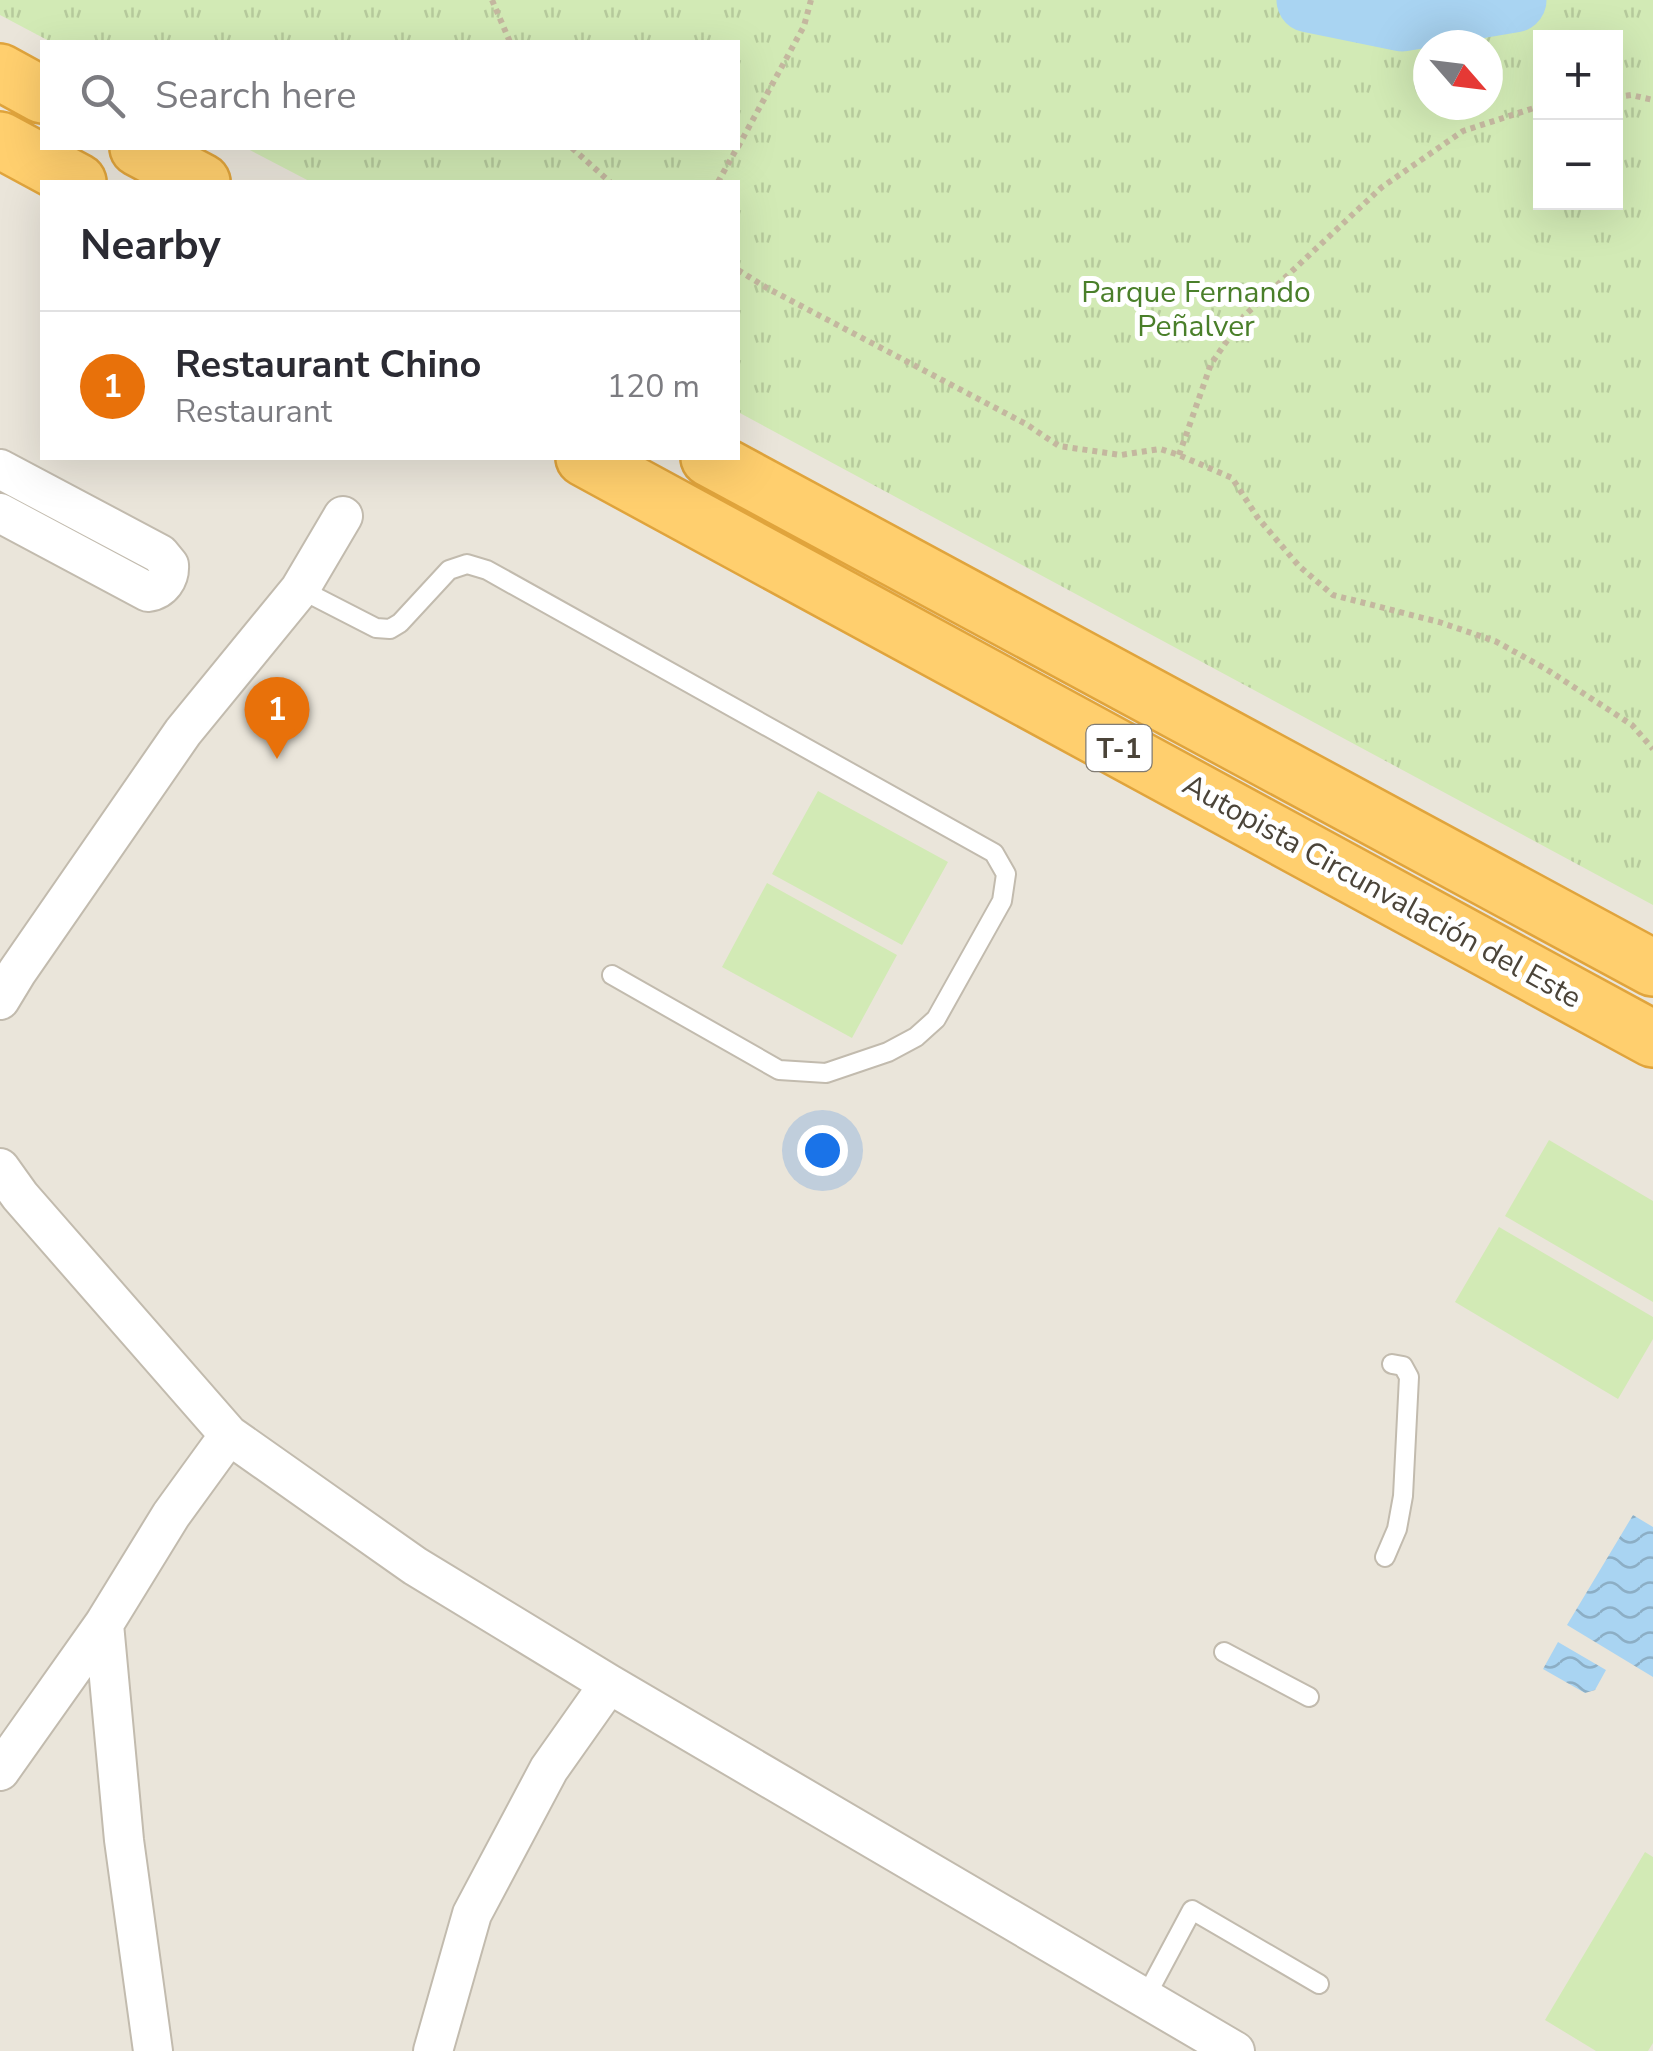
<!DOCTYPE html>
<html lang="en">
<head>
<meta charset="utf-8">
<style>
	body { margin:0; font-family:"Nunito Sans",sans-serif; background:#f2f2f3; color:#2b2b33 }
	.controls { position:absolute; right:30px; top:30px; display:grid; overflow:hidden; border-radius:0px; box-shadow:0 10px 40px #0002 }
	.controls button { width:90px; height:90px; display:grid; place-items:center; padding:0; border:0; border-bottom:2px solid #e1e1e2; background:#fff; color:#2b2b33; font:50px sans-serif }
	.compass { position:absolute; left:1413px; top:30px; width:90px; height:90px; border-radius:50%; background:#fff; box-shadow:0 10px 40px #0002; rotate:118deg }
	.you { position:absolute; left:822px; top:1150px; width:35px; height:35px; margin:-25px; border:8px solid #fff; border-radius:50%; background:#1a73e8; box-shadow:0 0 0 15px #1a73e833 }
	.badge { display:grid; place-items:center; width:65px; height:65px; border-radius:50%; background:#fc3f1d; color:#fff; font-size:32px; font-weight:700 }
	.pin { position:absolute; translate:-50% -82px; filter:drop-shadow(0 2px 5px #0008) }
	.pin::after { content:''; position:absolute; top:52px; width:35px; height:30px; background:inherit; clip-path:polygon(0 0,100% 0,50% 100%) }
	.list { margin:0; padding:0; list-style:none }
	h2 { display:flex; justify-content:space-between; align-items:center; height:130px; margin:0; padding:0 40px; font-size:42px }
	h2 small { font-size:32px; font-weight:400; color:#7c7c81 }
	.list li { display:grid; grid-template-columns:65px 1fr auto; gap:30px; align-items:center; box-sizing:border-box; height:150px; padding:0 40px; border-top:2px solid #e1e1e2 }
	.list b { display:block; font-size:38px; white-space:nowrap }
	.list p { margin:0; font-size:32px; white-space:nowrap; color:#7c7c81 }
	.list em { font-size:32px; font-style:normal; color:#7c7c81 }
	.icon { flex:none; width:55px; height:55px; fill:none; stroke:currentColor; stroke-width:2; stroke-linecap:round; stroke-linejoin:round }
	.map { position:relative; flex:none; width:1653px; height:2051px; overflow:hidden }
	.search { position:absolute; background:#fff; box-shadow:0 10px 40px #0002; left:40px; top:40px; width:700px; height:110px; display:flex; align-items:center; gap:25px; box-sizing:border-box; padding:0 35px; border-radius:0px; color:#7c7c81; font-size:38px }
	.panel { position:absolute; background:#fff; box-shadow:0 10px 40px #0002; left:40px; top:180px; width:700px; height:280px; border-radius:0px }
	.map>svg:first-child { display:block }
</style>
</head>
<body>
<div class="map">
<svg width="1653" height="2051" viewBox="0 0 1653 2051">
	<defs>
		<pattern id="grass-tufts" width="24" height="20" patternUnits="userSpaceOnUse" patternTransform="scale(2.5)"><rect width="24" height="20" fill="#d2eab5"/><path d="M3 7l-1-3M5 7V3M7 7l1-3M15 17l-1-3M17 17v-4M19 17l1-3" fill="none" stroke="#b6ca9c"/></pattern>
		<pattern id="water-waves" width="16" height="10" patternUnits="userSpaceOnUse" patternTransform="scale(2.5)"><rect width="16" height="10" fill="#a9d4f2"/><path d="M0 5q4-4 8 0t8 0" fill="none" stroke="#8caec5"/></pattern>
	</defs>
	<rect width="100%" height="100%" fill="#f6f3ec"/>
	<path fill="#eae5da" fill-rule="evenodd" d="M0,0H1653V2051H0ZM1540,38H1616V202H1540ZM42,42H738V148H42ZM1428,45H1488V105H1428ZM42,182H738V458H42Z"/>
	<path fill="url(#grass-tufts)" fill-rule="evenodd" d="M0,0H1653V905L738,412V182H311L246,148H738V42H51L0,15ZM1540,38H1616V202H1540ZM1428,45H1488V105H1428Z"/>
	<path fill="#d2eab5" d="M818,791L948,862L902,945L772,874Z
		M767,883L897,955L852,1038L722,967Z
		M1549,1140L1653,1201V1302L1505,1216Z
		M1499,1227L1653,1317V1339L1618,1399L1455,1302Z
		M1645,1852L1653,1857V2043L1648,2051H1596L1545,2020Z"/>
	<path fill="url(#water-waves)" d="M1633,1515L1653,1527V1677L1567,1625Z
		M1558,1642L1606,1670L1595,1690L1585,1693L1543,1669Z"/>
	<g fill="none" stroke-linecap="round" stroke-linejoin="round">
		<path stroke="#a9d4f2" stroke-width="65" d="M1309,0L1402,19L1514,0"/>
		<defs>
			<path id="lane" d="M300,589L376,628L390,629L400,623L449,570L467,564L487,570L994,853L1006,874L1002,901L936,1019L916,1037L888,1052L826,1073L779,1070L612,975
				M1385,1557L1397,1529L1403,1496L1409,1377L1403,1366L1392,1364
				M1224,1652L1309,1697
				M1145,1998L1192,1910L1319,1984"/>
			<path id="street" d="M0,469L160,554L169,565C170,578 162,590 148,592L0,513
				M0,1000L17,972L183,732L300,589L343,516
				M0,1168L20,1196L229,1435L415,1566L609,1684L1235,2051
				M104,1624L124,1840L153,2051
				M0,1771L104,1624L171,1515L229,1435
				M433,2051L472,1914L549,1769L609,1684"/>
			<path id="highway" d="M0,72L42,95
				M0,140L78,182
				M138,148L202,182
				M584,458L1653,1039
				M709,458L1653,968"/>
		</defs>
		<use href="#lane" stroke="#c2bbae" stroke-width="22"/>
		<use href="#street" stroke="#c2bbae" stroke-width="42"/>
		<use href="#highway" stroke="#e0a43c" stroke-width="60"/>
		<path stroke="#c4b79f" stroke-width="6" stroke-dasharray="5 5" stroke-linecap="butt" d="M492,0L510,42
			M1616,97L1631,95L1653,100
			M738,147L804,26L811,0
			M572,148L610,182
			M718,182L737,148
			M738,270L767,288L1026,424L1059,446L1121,455L1160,449L1179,455L1232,478L1258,518L1299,566L1333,595L1439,622L1495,641L1546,669L1632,725L1653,749
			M1179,455L1211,364L1244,316L1382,187L1463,131L1540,106"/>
		<use href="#lane" stroke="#fff" stroke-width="18"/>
		<use href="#street" stroke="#fff" stroke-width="38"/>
		<use href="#highway" stroke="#ffcf6e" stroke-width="55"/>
	</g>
	<g text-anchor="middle" stroke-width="10" stroke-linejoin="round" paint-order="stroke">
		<rect fill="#fff" stroke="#817c74" stroke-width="2.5" x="1086.5" y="725" width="65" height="46" rx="8"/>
		<g font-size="28" font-weight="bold" fill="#4b4439">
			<text x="1119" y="758">T-1</text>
		</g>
		<g font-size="30" fill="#4a7f2a" stroke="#fff">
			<text x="1196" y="302">Parque Fernando<tspan x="1196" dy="34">Peñalver</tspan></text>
		</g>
		<g font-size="30" fill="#4b4439" stroke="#fff">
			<text transform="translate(1382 891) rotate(29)" y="10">Autopista Circunvalación del Este</text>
		</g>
	</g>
</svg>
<div class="controls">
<button>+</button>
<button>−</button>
</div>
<svg class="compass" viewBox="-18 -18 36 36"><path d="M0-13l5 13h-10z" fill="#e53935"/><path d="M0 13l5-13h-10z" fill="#7c7c81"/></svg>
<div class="you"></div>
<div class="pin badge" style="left:277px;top:759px;background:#e8710a">1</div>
<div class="search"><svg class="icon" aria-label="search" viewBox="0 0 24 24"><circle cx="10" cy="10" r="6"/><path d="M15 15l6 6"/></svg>Search here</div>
<section class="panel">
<h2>Nearby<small></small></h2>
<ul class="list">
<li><span class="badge" style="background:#e8710a">1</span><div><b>Restaurant Chino</b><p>Restaurant</p></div><em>120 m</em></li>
</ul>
</section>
</div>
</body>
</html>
